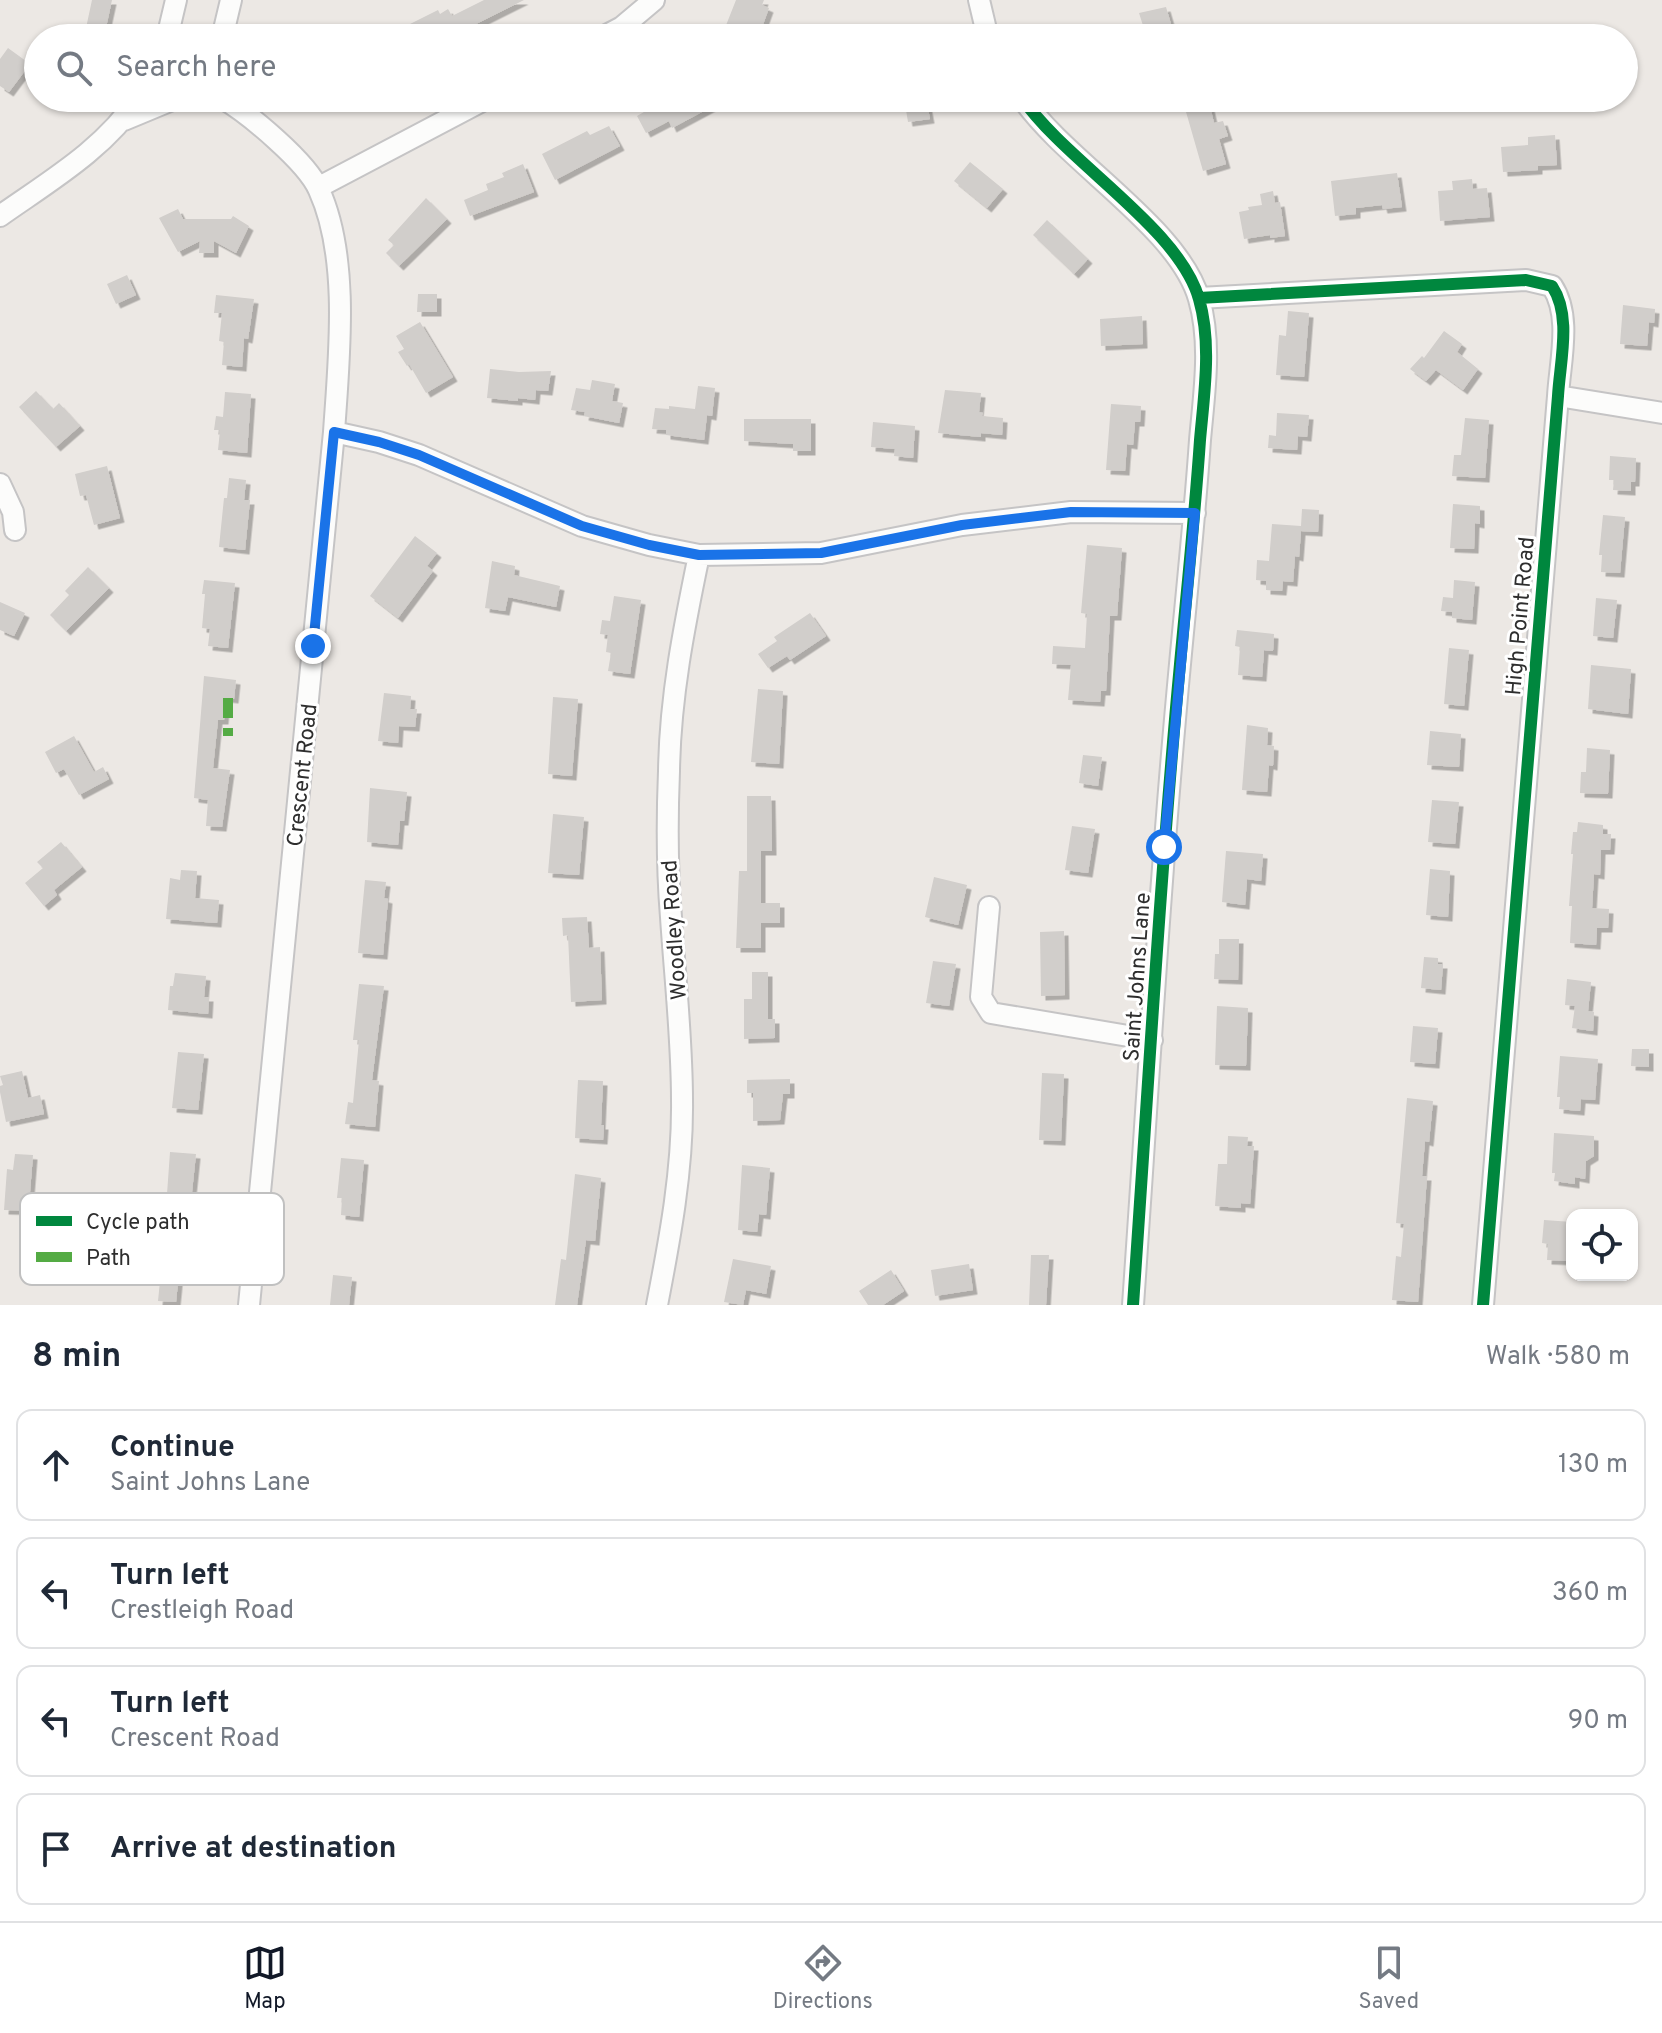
<!DOCTYPE html>
<html lang="en">
<head>
<meta charset="utf-8">
<style>
	body { margin:0; font-family:Overpass,sans-serif; background:#f6f6f7; color:#1f2937 }
	.controls { position:absolute; right:24px; bottom:24px; display:grid; overflow:hidden; border-radius:16px; box-shadow:0 2px 6px #0004 }
	.controls button { width:72px; height:72px; display:grid; place-items:center; padding:0; border:0; border-bottom:2px solid #e0e1e3; background:#fff; color:#1f2937; font:40px sans-serif }
	.stop { position:absolute; width:24px; height:24px; margin:-18px; border:6px solid #1a73e8; border-radius:50%; background:#fff }
	.stop.end { background:#1a73e8; border-color:#fff; box-shadow:0 2px 8px #0008 }
	.list { margin:0; padding:0; list-style:none }
	h2 { display:flex; justify-content:space-between; align-items:center; height:104px; margin:0; padding:0 32px; font-size:34px }
	h2 small { font-size:26px; font-weight:400; color:#747a83 }
	.list li { display:grid; grid-template-columns:52px 1fr auto; gap:24px; align-items:center; box-sizing:border-box; height:112px; margin:0 16px 16px; padding:0 16px; border:2px solid #e0e1e3; border-radius:16px }
	.list b { display:block; font-size:30px; white-space:nowrap }
	.list p { margin:0; font-size:26px; white-space:nowrap; color:#747a83 }
	.list em { font-size:26px; font-style:normal; color:#747a83 }
	.icon { flex:none; width:44px; height:44px; fill:none; stroke:currentColor; stroke-width:2; stroke-linecap:round; stroke-linejoin:round }
	.map { position:relative; flex:none; width:1662px; height:1305px; overflow:hidden }
	.search { position:absolute; background:#fff; box-shadow:0 2px 6px #0004; left:24px; right:24px; top:24px; height:88px; display:flex; align-items:center; gap:20px; box-sizing:border-box; padding:0 28px; border-radius:44px; color:#747a83; font-size:30px }
	.sheet { height:616px; background:#fff }
	nav { display:flex; justify-content:space-around; align-items:center; box-sizing:border-box; height:112px; border-top:2px solid #e0e1e3; background:#fff; font-size:22px; color:#747a83 }
	nav a { display:grid; justify-items:center; gap:4px }
	nav .on { color:#111827 }
	.map>svg:first-child { display:block }
</style>
</head>
<body>
<div class="map">
<svg width="1662" height="1305" viewBox="0 0 1662 1305">
	<defs>
		<filter id="shadow"><feDropShadow dx="4.5" dy="4.5" stdDeviation="0" flood-color="#0004"/></filter>
	</defs>
	<rect width="100%" height="100%" fill="#ece8e4"/>
	<path fill="#d1cecb" filter="url(#shadow)" d="M92,0H112L105,32L86,28Z
		M484,0H524L448,38H412L406,26L438,10L440,14L448,9L452,16Z
		M736,0H764L762,5L769,8L761,30L751,26L746,38H721Z
		M1166,7L1175,38H1147L1139,13Z
		M8,48L30,64L9,92L0,86V59Z
		M668,98H728L672,128L669,121L646,133L637,116Z
		M904,98H926L930,119L908,122Z
		M1182,98H1208L1214,123L1223,121L1228,136L1219,139L1226,164L1203,171Z
		M609,126L620,146L555,180L542,154L587,131L590,135Z
		M1555,135L1557,165L1538,166V170L1503,172L1501,147L1528,145V137Z
		M970,162L1003,189L987,208L954,181Z
		M523,164L534,192L470,216L464,200L488,190L486,184L504,177L502,173Z
		M1397,173L1402,207L1383,209L1382,205L1356,208V214L1335,216L1331,181Z
		M1472,179L1473,189L1487,188L1490,217L1440,221L1438,191L1453,190L1452,181Z
		M1273,191L1275,203L1280,202L1285,236L1270,238V235L1244,239L1239,212L1249,210L1248,207L1262,205L1260,194Z
		M426,198L447,219L399,266L386,253L394,245L388,240Z
		M178,209L183,219H231L233,216L249,226L236,253L214,241V253H199L200,241L178,252L159,218Z
		M1047,220L1088,259L1074,274L1033,235Z
		M127,275L136,295L116,304L107,284Z
		M418,294H437V312H417Z
		M216,295L254,299L248,339L244,338L242,367L222,365L224,342L219,341L222,313H214Z
		M1623,305L1655,309L1654,323L1649,322L1647,346L1620,344Z
		M1288,311L1309,313L1304,377L1276,375L1279,335L1286,336Z
		M1142,316L1143,344L1101,346L1100,319Z
		M420,322L453,377L426,393L409,364L407,366L398,352L404,349L396,336Z
		M1444,331L1462,344L1457,352L1478,369L1463,390L1436,370L1426,381L1410,369L1422,356L1424,358Z
		M490,369L519,372L551,371L548,391L536,390L535,400L518,398V401L487,398Z
		M592,380L615,384L612,401L623,403L619,423L584,416L585,412L571,410L576,388L590,390Z
		M698,386L715,388L712,416L707,415L704,440L666,435V430L652,429L655,408L669,409V406L695,409Z
		M945,390L981,393L979,412L983,413L982,416L1003,418L1002,435L981,433V437L938,433Z
		M36,391L53,409L59,403L80,426L56,447L19,407Z
		M225,392L251,394L247,453L218,450L220,430H214L216,416L223,417Z
		M1111,404L1141,406L1140,422H1135L1133,445L1127,444L1125,471L1106,470Z
		M1277,413L1309,415L1307,437L1298,436L1297,450L1268,448L1269,435L1276,436Z
		M1465,418L1489,420L1485,478L1452,476L1454,455H1461Z
		M744,419H811V451H793V444L744,441Z
		M873,422L915,426L913,458L894,456L895,449L871,447Z
		M1610,456L1636,458L1635,482H1631V491L1613,490L1614,480H1609Z
		M107,466L120,518L94,525L86,495L80,496L75,474Z
		M229,478L246,480L244,500H250L245,550L219,547L224,498H227Z
		M1453,504L1480,506V524L1475,523L1474,549L1450,548Z
		M1302,509L1319,510L1318,532L1301,531L1299,557L1295,556L1293,582L1283,581L1282,591L1266,590V581L1256,580L1257,560L1269,561L1272,524L1301,526Z
		M1603,515L1625,517L1620,573L1601,572L1602,555H1599Z
		M415,536L437,553L427,566L433,571L398,618L370,596Z
		M1087,545L1122,548L1117,616H1110L1106,691H1101L1100,702L1068,700L1071,665L1052,664L1053,646L1085,648L1087,614L1081,613Z
		M492,561L515,566L514,575L560,586L556,607L508,597L505,611L485,608Z
		M88,567L109,588L66,631L50,615L69,595L65,591Z
		M204,580L235,583L228,648L208,646L210,629L202,628L205,594H202Z
		M1454,580L1475,582L1472,620L1452,618V612L1441,611L1443,597L1453,598Z
		M614,596L641,600L630,674L608,671L611,653L606,652L608,635L600,634L602,620L610,621Z
		M1596,598L1617,600L1613,638L1593,636Z
		M0,602L25,613L14,636L0,630Z
		M810,613L826,636L790,660L787,656L768,668L758,654L777,641L774,637Z
		M1237,630L1274,634L1273,651L1264,650L1262,677L1238,675L1240,647L1235,646Z
		M1449,648L1469,650L1464,706L1444,704Z
		M1591,665L1631,669L1628,714L1588,709Z
		M204,676L236,680L234,699L226,698L224,720H218L213,768L230,770L222,827L206,826L208,800L194,798Z
		M758,689L783,691L779,764L751,762Z
		M384,693L411,696L410,709H417L415,727L399,726L398,743L378,741Z
		M553,697L578,699L572,776L548,774Z
		M1247,725L1268,728L1267,745L1274,746L1273,766L1269,765L1267,792L1242,790Z
		M1430,731L1461,734L1459,767L1427,765Z
		M74,736L94,772L103,767L109,779L79,795L64,769L56,773L45,752Z
		M1587,748L1610,750L1608,794L1580,793L1581,772H1586Z
		M1083,755L1102,757L1098,786L1079,783Z
		M370,788L407,792L404,821H400L398,845L367,842Z
		M747,796H771L772,851H761V903H780V923H761V948H736L739,871H747Z
		M1432,800L1459,802L1455,844L1428,842Z
		M553,814L584,817L579,875L548,873Z
		M1578,822L1603,825V834H1611L1610,850H1601L1600,875L1594,874L1592,908L1609,909L1608,928H1597L1596,945L1570,943L1572,906H1569L1573,854H1571L1573,832H1577Z
		M1072,826L1095,829L1088,873L1065,870Z
		M61,842L82,867L54,890L57,895L44,906L25,883L43,868L37,862Z
		M1226,851L1263,854L1261,881L1247,879L1245,905L1222,902Z
		M1430,869L1450,871L1448,917L1426,915Z
		M181,870L197,871L195,898L219,900L217,923L166,919L170,878L180,880Z
		M934,877L967,885L958,925L925,917Z
		M365,880L386,882L384,898L388,899L383,955L358,953Z
		M587,917L589,948L600,947L602,1000L571,1002L568,935L563,936L562,918Z
		M1064,931L1065,995L1041,996L1040,932Z
		M1219,939H1239L1238,980L1214,979L1215,954H1219Z
		M1424,957L1438,958V964H1443L1441,990L1421,988Z
		M933,961L956,964L949,1006L926,1003Z
		M752,972H768V1019H775V1038L744,1039V999H752Z
		M175,973L206,976L204,997H209L208,1014L168,1010L170,986H173Z
		M1567,979L1591,982L1588,1011L1594,1012L1593,1031L1572,1028L1575,1006L1565,1005Z
		M359,984L384,986L372,1080L379,1081L375,1127L345,1124L348,1102L353,1103L359,1040H353Z
		M1217,1006L1248,1008L1246,1066L1215,1065Z
		M1413,1026L1438,1028L1435,1064L1410,1062Z
		M1632,1049H1649V1067L1631,1066Z
		M178,1052L204,1054L198,1110L172,1108Z
		M1560,1056L1598,1059L1595,1100L1581,1099L1580,1111L1559,1109L1560,1097H1557Z
		M22,1071L28,1098L40,1095L44,1114L6,1122L0,1092V1086L3,1085L0,1076Z
		M1042,1073L1064,1074L1061,1141L1039,1140Z
		M790,1079V1094H783L780,1120L753,1121V1093H747V1080Z
		M578,1080L603,1081L601,1125H604L603,1140L575,1138Z
		M1407,1098L1433,1101L1429,1142L1425,1141L1422,1176H1427L1418,1302L1392,1300L1396,1256L1401,1257L1404,1224L1396,1223Z
		M1554,1133L1594,1136V1156L1586,1161L1585,1179L1575,1177V1184L1554,1181L1555,1173H1552Z
		M1228,1136L1248,1137L1247,1146H1254L1250,1204L1241,1203V1208L1215,1206L1218,1164H1227Z
		M170,1152L196,1154L190,1211L173,1210L174,1195L167,1194Z
		M15,1154L33,1155L30,1192L41,1193L40,1211L4,1210L7,1169L13,1170Z
		M341,1158L364,1160L359,1217L341,1215L342,1198H337Z
		M742,1165L770,1168L766,1215L759,1214L757,1232L738,1230Z
		M575,1174L601,1178L595,1241L586,1240L577,1305H555L561,1259L566,1260Z
		M1544,1220L1572,1222L1571,1261L1547,1260L1548,1244L1542,1243Z
		M163,1251L181,1253L176,1302L158,1301Z
		M1031,1255H1049L1046,1305H1029Z
		M733,1259L771,1266L766,1294L746,1290L743,1305L724,1302Z
		M969,1264L973,1290L935,1296L931,1270Z
		M891,1270L904,1291L883,1305H868L859,1291Z
		M333,1275L352,1277L349,1305H330Z"/>
	<g fill="none" stroke-linecap="round" stroke-linejoin="round">
		<defs>
			<path id="minor" d="M979,0L988,38
				M167,38L176,0
				M222,38L231,0
				M601,38L622,27L654,0
				M222,98C249,114 307,162 319,190C350,258 339,358 334,432L249,1305
				M1022,98C1066,162 1179,228 1199,299C1212,344 1204,394 1200,440C1195,514 1187,589 1180,664C1160,877 1148,1091 1133,1305
				M124,120L177,98
				M319,187L488,98
				M0,216C48,182 105,149 138,98
				M1199,298L1526,280L1552,286C1572,316 1560,361 1558,396L1483,1305
				M1558,396L1662,413
				M334,432L379,442L419,455L582,526L649,545L699,555L821,553L962,525L1071,512L1195,513
				M0,484L13,512L15,530
				M989,907L981,997L991,1013L1152,1040
				M657,1305C670,1238 683,1169 682,1100C682,1039 675,978 671,917C667,869 667,820 669,771C670,698 684,627 699,555"/>
		</defs>
		<use href="#minor" stroke="#c5c4c5" stroke-width="24"/>
		<use href="#minor" stroke="#fcfcfb" stroke-width="20"/>
		<path stroke="#54ab44" stroke-width="10" stroke-dasharray="20 10" stroke-linecap="butt" d="M228,698V736"/>
		<defs>
			<path id="cycleway" d="M1022,98C1066,162 1179,228 1199,299C1212,344 1204,394 1200,440C1195,514 1187,589 1180,664C1160,877 1148,1091 1133,1305
				M1199,298L1526,280L1552,286C1572,316 1560,361 1558,396L1483,1305"/>
		</defs>
		<use href="#cycleway" stroke="#fff" stroke-width="17"/>
		<use href="#cycleway" stroke="#00873e" stroke-width="12"/>
	</g>
	<g fill="none" stroke-linecap="round" stroke-linejoin="round">
		<path stroke="#1a73e8" stroke-width="10" d="M313,646L334,432L379,442L419,455L582,526L649,545L699,555L821,553L962,525L1071,512L1195,513L1164,847"/>
	</g>
	<g text-anchor="middle" stroke-width="6" stroke-linejoin="round" paint-order="stroke">
		<g font-size="22" fill="#2e2e2e" stroke="#fff">
			<text transform="translate(1519 616) rotate(-85)" y="8">High Point Road</text>
			<text transform="translate(301 775) rotate(-84)" y="8">Crescent Road</text>
			<text transform="translate(673 930) rotate(-94)" y="8">Woodley Road</text>
			<text transform="translate(1136 977) rotate(-86)" y="8">Saint Johns Lane</text>
		</g>
	</g>
	<rect x="20" y="1193" width="264" height="92" rx="12" fill="#fff" stroke="#c0c0c0" stroke-width="2"/>
	<rect x="36" y="1216" width="36" height="10" fill="#00873e"/>
	<rect x="36" y="1252" width="36" height="10" fill="#54ab44"/>
	<g font-size="22" fill="#2e2e2e">
		<text x="86" y="1229">Cycle path</text>
		<text x="86" y="1265">Path</text>
	</g>
</svg>
<div class="controls">
<button><svg class="icon" aria-label="locate" viewBox="0 0 24 24"><circle cx="12" cy="12" r="6"/><path d="M12 2v4M12 18v4M2 12h4M18 12h4"/></svg></button>
</div>
<div class="stop" style="left:1164px;top:847px"></div>
<div class="stop end" style="left:313px;top:646px"></div>
<div class="search"><svg class="icon" aria-label="search" viewBox="0 0 24 24"><circle cx="10" cy="10" r="6"/><path d="M15 15l6 6"/></svg>Search here</div>
</div>
<section class="sheet">
<h2>8 min<small>Walk · 580 m</small></h2>
<ul class="list">
<li><svg class="icon" aria-label="ahead" viewBox="0 0 24 24"><path d="M12 20V5M6 11l6-6 6 6"/></svg><div><b>Continue</b><p>Saint Johns Lane</p></div><em>130 m</em></li>
<li><svg class="icon" aria-label="left" viewBox="0 0 24 24"><path d="M17 20v-9H6M10 6l-5 5 5 5"/></svg><div><b>Turn left</b><p>Crestleigh Road</p></div><em>360 m</em></li>
<li><svg class="icon" aria-label="left" viewBox="0 0 24 24"><path d="M17 20v-9H6M10 6l-5 5 5 5"/></svg><div><b>Turn left</b><p>Crescent Road</p></div><em>90 m</em></li>
<li><svg class="icon" aria-label="arrive" viewBox="0 0 24 24"><path d="M6 21V4h12l-3 4 3 4H6"/></svg><div><b>Arrive at destination</b></div></li>
</ul>
</section>
<nav>
<a class="on"><svg class="icon" aria-label="map" viewBox="0 0 24 24"><path d="M3 6l6-2 6 2 6-2v14l-6 2-6-2-6 2zM9 4v14M15 6v14"/></svg>Map</a>
<a><svg class="icon" aria-label="directions" viewBox="0 0 24 24"><path d="M12 3l9 9-9 9-9-9zM9 14v-3h6M13 9l2 2-2 2"/></svg>Directions</a>
<a><svg class="icon" aria-label="saved" viewBox="0 0 24 24"><path d="M7 4h10v16l-5-4-5 4z"/></svg>Saved</a>
</nav>
</body>
</html>
